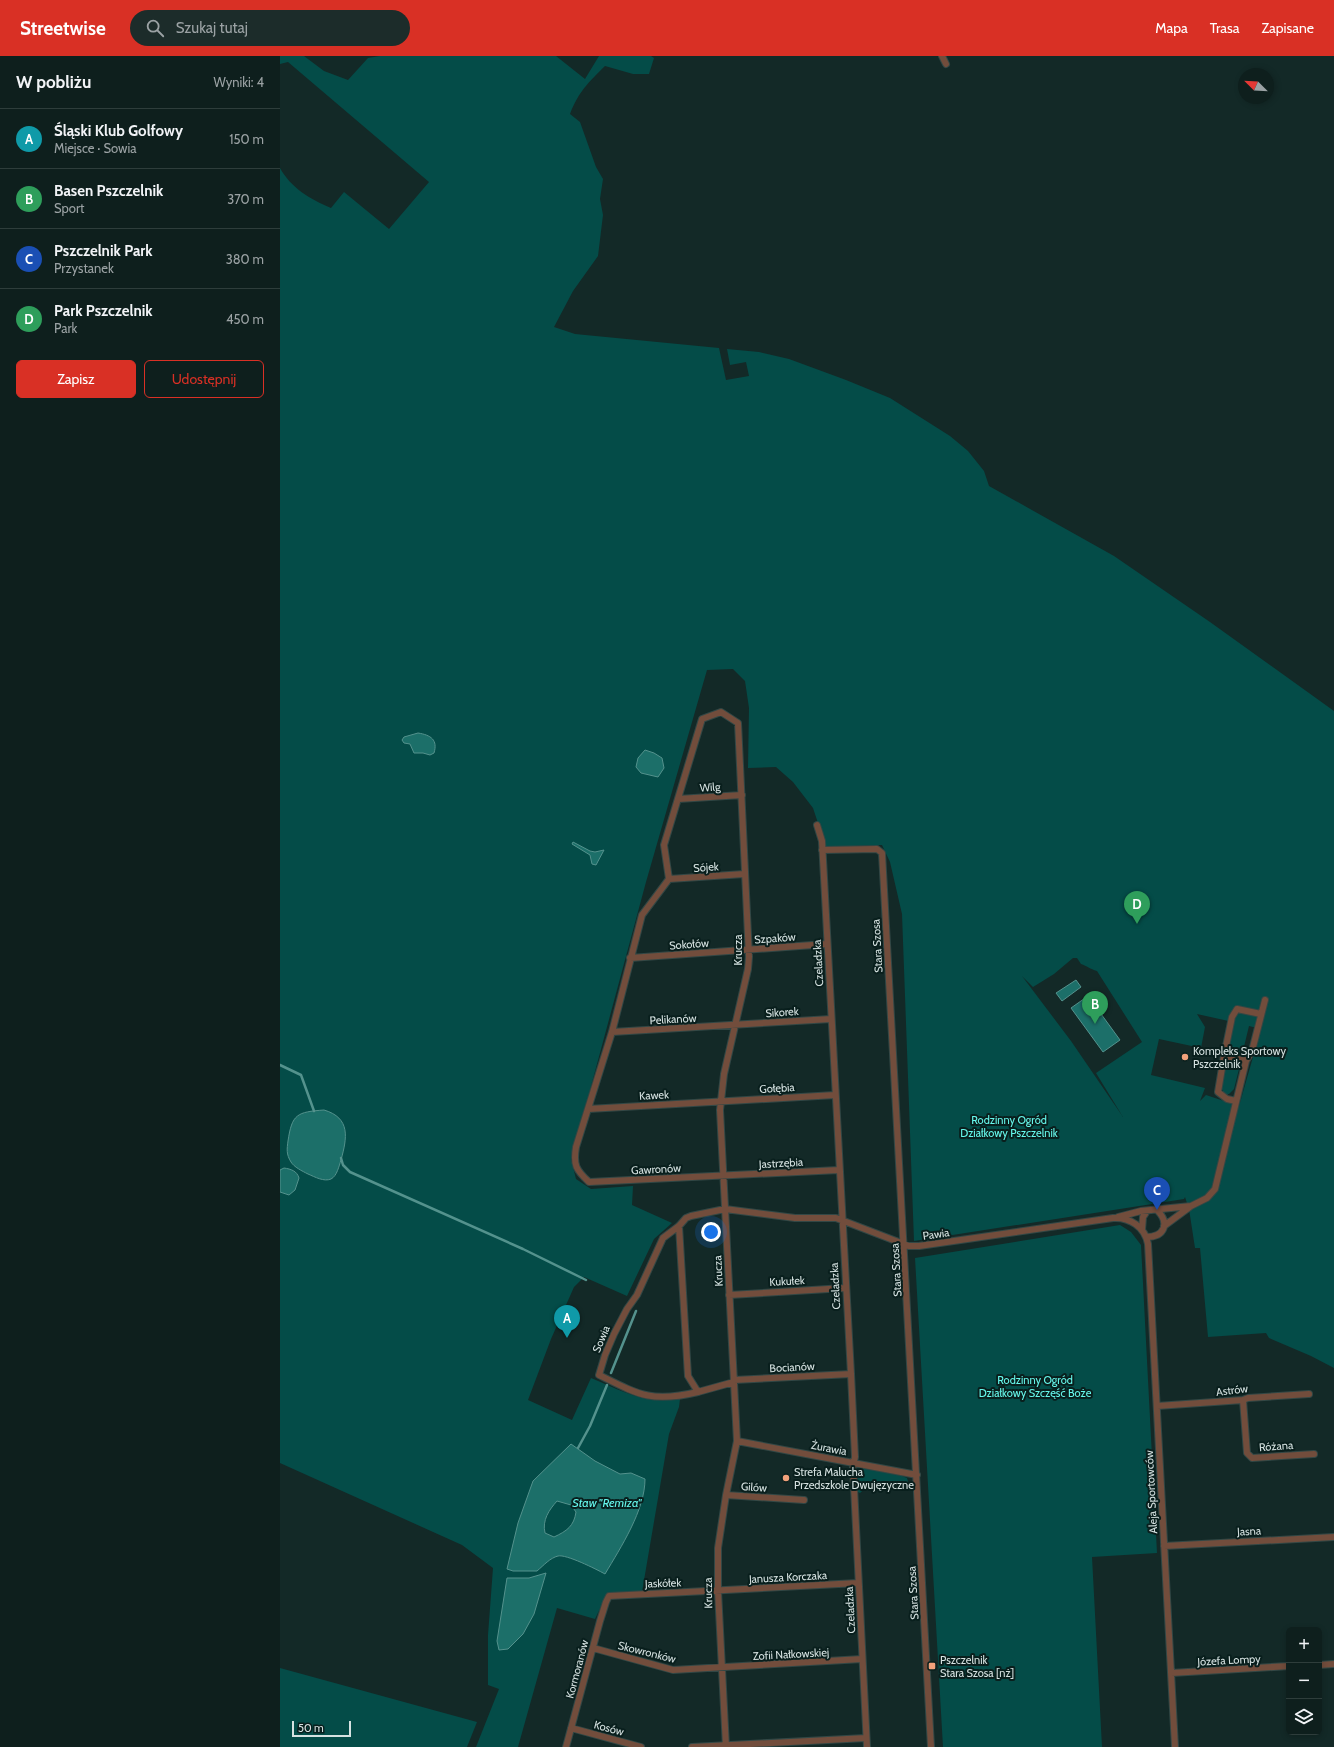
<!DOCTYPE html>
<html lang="pl">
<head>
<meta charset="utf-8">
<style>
	body { margin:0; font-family:Cabin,sans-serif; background:#1c2c2a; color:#f1f3f6 }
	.controls { position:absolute; right:12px; bottom:12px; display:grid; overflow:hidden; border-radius:6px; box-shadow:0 2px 6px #0003 }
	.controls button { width:36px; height:36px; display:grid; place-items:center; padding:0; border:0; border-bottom:1px solid #2e3d3b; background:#0e1f1d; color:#f1f3f6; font:20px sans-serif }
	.compass { position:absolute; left:958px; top:12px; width:36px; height:36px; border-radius:50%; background:#0e1f1d; box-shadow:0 2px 6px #0003; rotate:294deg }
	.scale { position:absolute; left:12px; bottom:10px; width:59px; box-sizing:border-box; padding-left:4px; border:2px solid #d6e2e1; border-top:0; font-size:11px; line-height:14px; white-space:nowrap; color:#d6e2e1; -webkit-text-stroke:3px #091f1d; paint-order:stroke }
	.you { position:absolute; left:431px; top:1176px; width:14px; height:14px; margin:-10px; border:3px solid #fff; border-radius:50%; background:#1a73e8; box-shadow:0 0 0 6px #1a73e833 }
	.badge { display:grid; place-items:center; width:26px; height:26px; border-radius:50%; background:#d93025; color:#fff; font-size:13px; font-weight:700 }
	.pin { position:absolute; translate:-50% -33px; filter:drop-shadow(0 1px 2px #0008) }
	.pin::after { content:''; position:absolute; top:21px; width:14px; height:12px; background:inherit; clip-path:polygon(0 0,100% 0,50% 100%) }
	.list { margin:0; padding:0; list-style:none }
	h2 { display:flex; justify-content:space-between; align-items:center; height:52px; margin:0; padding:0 16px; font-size:17px }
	h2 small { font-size:13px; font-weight:400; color:#9ba2a4 }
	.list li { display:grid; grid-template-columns:26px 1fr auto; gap:12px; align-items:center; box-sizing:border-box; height:60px; padding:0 16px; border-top:1px solid #2e3d3b }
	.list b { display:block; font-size:15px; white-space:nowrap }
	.list p { margin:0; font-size:13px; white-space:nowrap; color:#9ba2a4 }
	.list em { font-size:13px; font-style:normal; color:#9ba2a4 }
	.actions { display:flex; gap:8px; padding:12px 16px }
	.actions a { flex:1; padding:9px 0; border:1px solid #d93025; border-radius:6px; text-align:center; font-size:14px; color:#d93025 }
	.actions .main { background:#d93025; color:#fff }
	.icon { flex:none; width:22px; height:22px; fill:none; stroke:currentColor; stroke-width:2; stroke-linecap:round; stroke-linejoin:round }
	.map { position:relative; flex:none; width:1054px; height:1691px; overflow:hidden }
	header { display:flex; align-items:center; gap:24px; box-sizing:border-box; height:56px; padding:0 20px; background:#d93025; color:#fff }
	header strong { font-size:19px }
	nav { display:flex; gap:22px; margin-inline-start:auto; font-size:14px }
	.search { width:280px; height:36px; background:#1c2c2a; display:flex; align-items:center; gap:10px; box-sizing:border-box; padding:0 14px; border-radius:22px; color:#9ba2a4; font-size:15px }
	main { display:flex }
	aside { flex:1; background:#0e1f1d }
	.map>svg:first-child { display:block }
</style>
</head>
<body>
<header>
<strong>Streetwise</strong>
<div class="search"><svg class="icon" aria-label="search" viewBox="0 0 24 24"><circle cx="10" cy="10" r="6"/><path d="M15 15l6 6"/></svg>Szukaj tutaj</div>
<nav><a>Mapa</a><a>Trasa</a><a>Zapisane</a></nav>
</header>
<main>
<aside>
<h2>W pobliżu<small>Wyniki: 4</small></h2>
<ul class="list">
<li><span class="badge" style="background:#0f9aa8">A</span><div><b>Śląski Klub Golfowy</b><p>Miejsce · Sowia</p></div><em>150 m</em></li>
<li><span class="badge" style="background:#2e9e5b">B</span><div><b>Basen Pszczelnik</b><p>Sport</p></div><em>370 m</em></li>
<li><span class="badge" style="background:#1a4fb4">C</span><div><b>Pszczelnik Park</b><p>Przystanek</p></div><em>380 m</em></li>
<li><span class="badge" style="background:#2e9e5b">D</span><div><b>Park Pszczelnik</b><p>Park</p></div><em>450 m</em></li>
</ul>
<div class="actions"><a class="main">Zapisz</a><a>Udostępnij</a></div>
</aside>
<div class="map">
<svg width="1054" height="1691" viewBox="0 0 1054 1691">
	<rect width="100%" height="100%" fill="#132927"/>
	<path fill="#044c48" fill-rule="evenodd" d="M0,0H24L44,15L68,24L88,2L100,0H276L305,23L319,0H371L374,2L369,18H353L325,10C308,27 299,35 290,58L300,66L316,111L323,123L320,143L323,159L318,200L293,235L274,271L295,278L439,292L446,324L469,320L466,306L450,309L447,293L479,296L509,303L566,324L610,342L670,380L688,395L704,415L709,430L834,500L930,566L1054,655V1312L1031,1300L989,1282L986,1277L928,1281L920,1192H915L909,1153L905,1141L904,1143L634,1185L622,858L610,806L602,789L546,791L533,752L513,726L496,711L468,712L469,652L465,625L453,613L427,614L366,826L310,1034L293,1090L291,1103L296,1123L311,1133L353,1130L352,1149L392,1167L374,1183L347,1240L304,1221L294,1231L271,1283L248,1344L292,1364L311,1322C333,1331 355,1343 378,1344C385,1345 393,1343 400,1343L399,1351L389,1378L362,1536L327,1538L315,1563L277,1552L238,1691H196L219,1633L208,1629V1579L213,1512L182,1489L0,1407V112C11,132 30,143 51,152L64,136L109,173L149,126L8,6L0,8ZM793,902H797L801,908C807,910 810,913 817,915L862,986L816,1017L843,1061L791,985L742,920L753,931L774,918ZM917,958L953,966L947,996L949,998L960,1000L962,999L969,970L981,973L959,1050L926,1039L920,1045L925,1032L871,1019L879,983L921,992L925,971Z
		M945,1005L959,1008L960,1009L954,1033L949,1038H945L941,1032Z
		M840,1169L851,1176L861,1189L877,1497L812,1501L822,1691H663L635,1202Z
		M580,1411L622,1420L627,1422L630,1433H615L614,1425L591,1427L580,1437L578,1436L577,1414Z
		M0,1612L197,1666L187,1691H0Z"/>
	<path fill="#1c6f69" stroke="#54928d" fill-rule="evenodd" d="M138,677C151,679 158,684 154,697L150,699L143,697H134L130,688L124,687L122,684L124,681Z
		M365,694L374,697L382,702L384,712L378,721L361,717L356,711L358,702Z
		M293,786L310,795L315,796L324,794L316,809L312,808L310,799L292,788Z
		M796,924L801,931L782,945L776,937Z
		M808,940L840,984L823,996L791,952Z
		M44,1054C71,1062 67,1082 61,1104C59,1110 57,1120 51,1123C44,1126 35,1121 28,1118C22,1115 14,1111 11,1106C6,1098 7,1093 8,1085C12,1058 17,1056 44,1054Z
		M4,1112C11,1113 17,1115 19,1122L15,1134L9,1139L0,1136V1114Z
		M291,1388L315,1405L340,1418L351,1417L365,1423C365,1454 341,1491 325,1518C316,1513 286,1498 278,1500C270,1502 264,1509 257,1515H233L227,1513L238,1467L253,1425ZM277,1445L291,1449L296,1456C294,1470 287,1475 274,1481L265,1477C262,1464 269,1454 277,1445Z
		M266,1517L254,1558L243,1578L228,1593L219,1594L217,1585L227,1522H249Z"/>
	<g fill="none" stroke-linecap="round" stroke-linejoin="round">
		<path stroke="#54928d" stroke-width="2.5" d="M0,1009L21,1019L34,1055
			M61,1102L63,1109L70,1116L243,1193L306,1224
			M331,1317L356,1255
			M298,1392L310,1370L327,1329"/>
		<defs>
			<path id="minor" d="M662,0L666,8
				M398,743L462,739
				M537,769L542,785L571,1318L575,1401L573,1411L587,1691
				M542,794L597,793L602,797L651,1691
				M389,823L464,818
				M350,902L547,888
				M332,976L551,963
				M944,1000L952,961L957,953L981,958
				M956,1045L947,1043L938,1036L944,1000L966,1005
				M308,1053L555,1039
				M838,1161L861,1155L911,1150
				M399,1170L408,1320L418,1336L454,1326
				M884,1170L911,1150L927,1142L935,1133L966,1005L972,995L985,944
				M862,1174L863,1161L867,1155
				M866,1181C885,1181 890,1167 877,1154
				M449,1239L565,1232
				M454,1324L571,1318
				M418,1336C372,1347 359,1339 319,1319L325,1299L334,1278L347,1253L357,1239L383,1182L399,1170L406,1162L411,1160L445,1153L515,1162H556L629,1190H639L833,1162C850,1161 865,1171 868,1188L895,1691
				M963,1344L967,1397L972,1402L1034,1398
				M877,1350L963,1344L968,1342L1029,1338
				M457,1385L637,1419
				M446,1439L524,1444
				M884,1490L1054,1481
				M313,1592L393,1614L582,1603
				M1039,1609L1054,1608
				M891,1617L1009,1610
				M291,1672L361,1691
				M286,1691L320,1565L326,1546L329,1540L578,1527
				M412,1691L586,1682
				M446,1691L438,1535V1492L446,1439L457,1385L440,1054L444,1018L468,913L469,901L458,667L441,656L422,663L384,789L389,823L362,859L332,976L296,1091C293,1109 296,1114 309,1126L559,1114"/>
		</defs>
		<use href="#minor" stroke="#324745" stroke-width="8"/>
		<use href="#minor" stroke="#724d3c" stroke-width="6"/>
	</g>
	<g fill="#f1a17b" stroke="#091f1d" stroke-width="1.5">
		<circle cx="905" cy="1001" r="4"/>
		<circle cx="506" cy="1422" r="4"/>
		<rect x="648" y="1606" width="8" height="8" rx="2"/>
	</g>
	<g text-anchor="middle" stroke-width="4" stroke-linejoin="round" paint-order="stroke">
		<g font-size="11" fill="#d6e2e1" stroke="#091f1d">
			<text transform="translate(430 731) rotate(-4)" y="4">Wilg</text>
			<text transform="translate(426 811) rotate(-4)" y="4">Sójek</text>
			<text transform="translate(495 882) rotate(-4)" y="4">Szpaków</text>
			<text transform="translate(409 888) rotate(-4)" y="4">Sokołów</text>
			<text transform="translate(597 890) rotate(-93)" y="4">Stara Szosa</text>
			<text transform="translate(458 894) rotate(-90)" y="4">Krucza</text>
			<text transform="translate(538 907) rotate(-93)" y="4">Czeladzka</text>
			<text transform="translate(502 956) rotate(-4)" y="4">Sikorek</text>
			<text transform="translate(393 963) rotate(-3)" y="4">Pelikanów</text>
			<text transform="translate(497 1032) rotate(-3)" y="4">Gołębia</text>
			<text transform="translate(374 1039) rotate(-3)" y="4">Kawek</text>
			<text transform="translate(501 1107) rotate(-3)" y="4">Jastrzębia</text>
			<text transform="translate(376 1113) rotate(-3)" y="4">Gawronów</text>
			<text transform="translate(656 1178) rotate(-8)" y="4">Pawia</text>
			<text transform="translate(616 1214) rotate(-93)" y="4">Stara Szosa</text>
			<text transform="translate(438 1215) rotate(-93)" y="4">Krucza</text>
			<text transform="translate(507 1225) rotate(-3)" y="4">Kukułek</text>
			<text transform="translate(555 1230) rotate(-93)" y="4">Czeladzka</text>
			<text transform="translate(321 1283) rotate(-67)" y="4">Sowia</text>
			<text transform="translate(512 1311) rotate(-3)" y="4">Bocianów</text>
			<text transform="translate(952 1334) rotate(-7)" y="4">Astrów</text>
			<text transform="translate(996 1390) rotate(-4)" y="4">Różana</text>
			<text transform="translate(549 1392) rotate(11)" y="4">Żurawia</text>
			<text transform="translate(474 1431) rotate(4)" y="4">Gilów</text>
			<text transform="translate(871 1436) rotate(-93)" y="4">Aleja Sportowców</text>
			<text transform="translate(969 1475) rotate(-3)" y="4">Jasna</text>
			<text transform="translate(508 1521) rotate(-3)" y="4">Janusza Korczaka</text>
			<text transform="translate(383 1527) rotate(-2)" y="4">Jaskółek</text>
			<text transform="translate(428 1537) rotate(-91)" y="4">Krucza</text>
			<text transform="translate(633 1537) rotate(-93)" y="4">Stara Szosa</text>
			<text transform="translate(570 1554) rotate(-93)" y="4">Czeladzka</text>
			<text transform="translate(367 1596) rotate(14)" y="4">Skowronków</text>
			<text transform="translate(511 1598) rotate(-3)" y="4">Zofii Nałkowskiej</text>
			<text transform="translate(949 1604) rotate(-3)" y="4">Józefa Lompy</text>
			<text transform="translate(297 1613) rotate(-75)" y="4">Kormoranów</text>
			<text transform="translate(329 1672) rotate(15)" y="4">Kosów</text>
		</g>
		<g font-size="11" fill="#d6e2e1" stroke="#091f1d" text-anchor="start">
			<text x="913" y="999">Kompleks Sportowy<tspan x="913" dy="13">Pszczelnik</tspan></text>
			<text x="514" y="1420">Strefa Malucha<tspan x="514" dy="13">Przedszkole Dwujęzyczne</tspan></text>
			<text x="660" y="1608">Pszczelnik<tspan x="660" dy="13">Stara Szosa [nż]</tspan></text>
		</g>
		<g font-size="11" fill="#66f8ec" stroke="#091f1d">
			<text x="729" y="1068">Rodzinny Ogród<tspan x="729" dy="13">Działkowy Pszczelnik</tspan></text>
			<text x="755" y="1328">Rodzinny Ogród<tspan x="755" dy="13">Działkowy Szczęść Boże</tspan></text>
		</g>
		<g font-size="12" font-style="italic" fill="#66f8ed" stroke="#091f1d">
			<text x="327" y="1451">Staw "Remiza"</text>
		</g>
	</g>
</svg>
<div class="controls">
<button>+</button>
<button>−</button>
<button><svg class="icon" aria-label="layers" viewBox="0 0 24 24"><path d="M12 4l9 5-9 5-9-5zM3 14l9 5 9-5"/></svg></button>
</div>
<svg class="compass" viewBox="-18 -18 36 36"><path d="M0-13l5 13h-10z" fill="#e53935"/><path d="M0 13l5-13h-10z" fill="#9ba2a4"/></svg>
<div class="scale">50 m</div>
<div class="you"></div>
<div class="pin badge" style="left:287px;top:1282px;background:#0f9aa8">A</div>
<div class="pin badge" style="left:815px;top:968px;background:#2e9e5b">B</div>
<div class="pin badge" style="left:877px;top:1154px;background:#1a4fb4">C</div>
<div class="pin badge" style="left:857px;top:868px;background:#2e9e5b">D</div>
</div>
</main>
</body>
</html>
